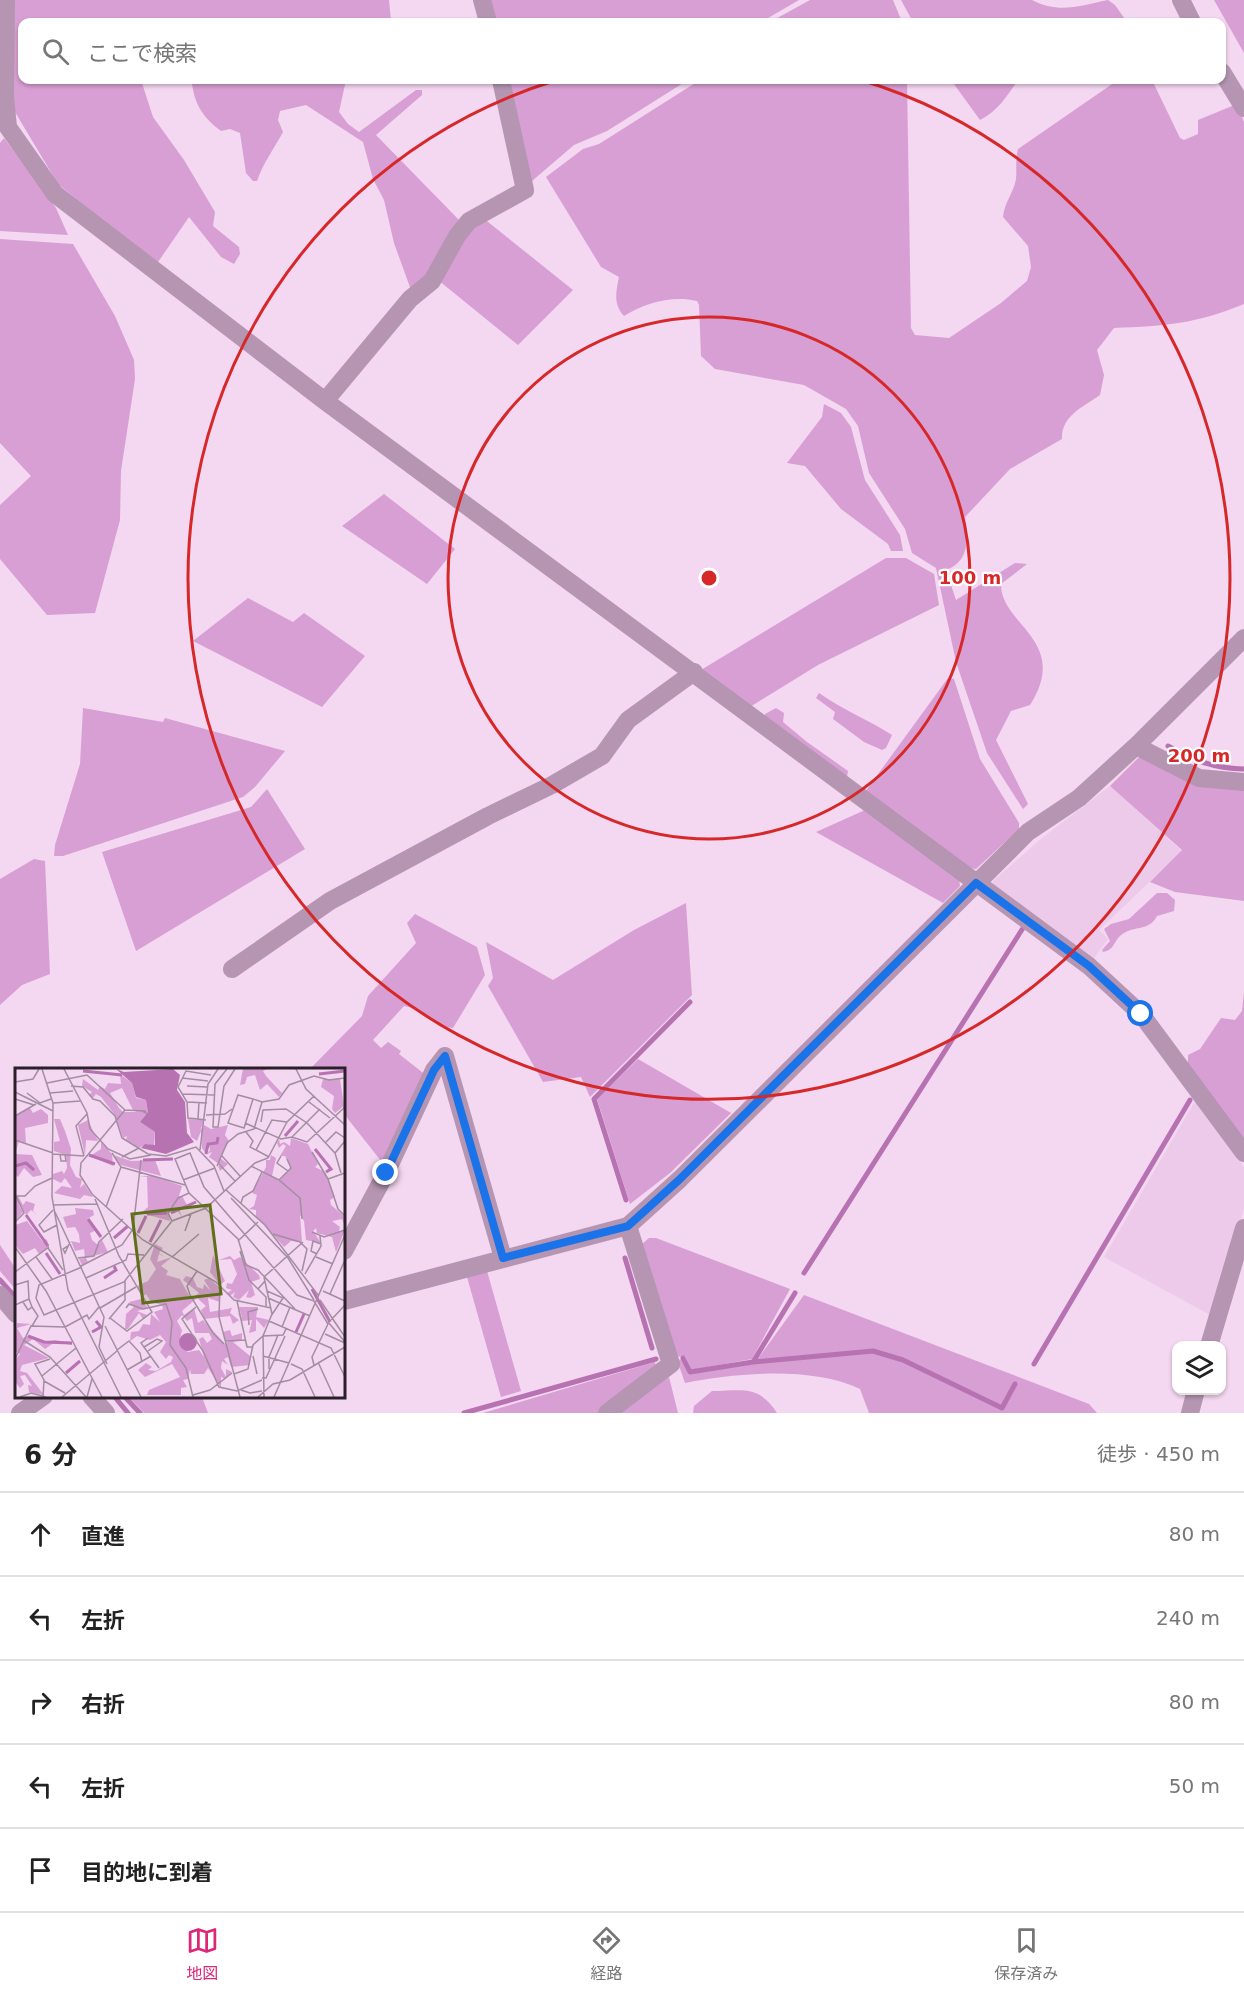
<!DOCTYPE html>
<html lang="ja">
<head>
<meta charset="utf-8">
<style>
	body { margin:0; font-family:"DejaVu Sans","Noto Sans JP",sans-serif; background:#f2f2f2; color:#222 }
	.controls { position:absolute; right:18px; bottom:18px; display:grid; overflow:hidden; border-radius:12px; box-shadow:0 2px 4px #0004 }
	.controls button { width:54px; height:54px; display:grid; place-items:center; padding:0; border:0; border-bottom:2px solid #e0e0e0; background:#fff; color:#222; font:30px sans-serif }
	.stop { position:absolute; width:18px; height:18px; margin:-14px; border:4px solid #1a73e8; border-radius:50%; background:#fff }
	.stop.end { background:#1a73e8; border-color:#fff; box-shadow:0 2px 6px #0008 }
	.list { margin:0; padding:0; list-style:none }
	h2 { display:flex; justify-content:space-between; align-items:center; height:78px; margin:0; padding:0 24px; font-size:26px }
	h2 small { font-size:20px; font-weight:400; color:#767676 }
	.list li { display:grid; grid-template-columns:39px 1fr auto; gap:18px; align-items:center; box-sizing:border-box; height:84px; padding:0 24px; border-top:2px solid #e0e0e0 }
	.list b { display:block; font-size:22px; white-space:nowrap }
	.list em { font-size:20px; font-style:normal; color:#767676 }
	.icon { flex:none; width:33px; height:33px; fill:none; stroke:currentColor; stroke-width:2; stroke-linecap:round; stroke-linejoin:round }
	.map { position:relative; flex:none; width:1244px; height:1413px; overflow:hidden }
	.search { position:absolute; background:#fff; box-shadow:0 2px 4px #0004; left:18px; right:18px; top:18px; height:66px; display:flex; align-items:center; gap:15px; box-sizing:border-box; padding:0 21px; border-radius:12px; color:#767676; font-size:22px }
	.sheet { height:498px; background:#fff }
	nav { display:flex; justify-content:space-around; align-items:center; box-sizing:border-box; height:84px; border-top:2px solid #e0e0e0; background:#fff; font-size:16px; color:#767676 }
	nav a { display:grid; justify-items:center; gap:3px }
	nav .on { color:#db2777 }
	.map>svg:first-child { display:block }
</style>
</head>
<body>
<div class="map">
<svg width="1244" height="1413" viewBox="0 0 1244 1413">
	<rect width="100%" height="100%" fill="#f4d7f1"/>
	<path fill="#edcae9" d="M1110,786L1182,851L1099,930L1108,939L1092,961L993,887V881L1042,838Z
		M1195,1101L1244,1167V1208L1212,1316L1104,1257Z"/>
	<path fill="#d89fd4" d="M13,0H389L391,21L412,22H22V80H141L153,117L184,160L215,212L213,226L239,247L240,254L234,264L221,257L189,217L156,265L58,184L12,107Z
		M487,0H799L761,22H493Z
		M810,0H893L902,22H770Z
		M901,0H1032C1059,14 1079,6 1108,0L1115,5L1127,22H913Z
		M1214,0H1244V53Z
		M185,80H346L339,112L348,124L359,132L416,90H422V95L376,135L460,221L439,264L411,290L394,243L384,200L373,179L363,142L306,105L280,111L278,120L283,132C274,149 263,163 257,181H253L246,173L240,133L230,129L221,131C204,118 195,106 192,84Z
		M506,80H688L607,131L574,145L532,181Z
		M700,80H907L911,328L915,335L949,338L1001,303L1027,281L1031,267L1028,246L1003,217C1004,203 1014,192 1016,179C1017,168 1015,160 1018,149L1118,80H1152L1180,138L1184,140L1198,134V120L1237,104L1244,122V304C1195,324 1166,326 1114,328L1097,350L1104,375L1100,395C1083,407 1061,416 1062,439L1010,469L965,517C968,539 970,561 946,570L956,600L1015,563L1027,564L1001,584C1000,625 1071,640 1030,705L1011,711L996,740L1028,804L1023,809L987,753L956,662L936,568L912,553L905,529L869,473L858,426L846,409L804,385L715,369L701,356L699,305L697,301C673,295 644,303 624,316C613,304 616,292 619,277L601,267L546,177L583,149L599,144Z
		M951,80H1018C1007,96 998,111 980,120Z
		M4,138L56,208L68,235L0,231V143Z
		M483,218L573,290L518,345L438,280L459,245Z
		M0,239L73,244L115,316L134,360L135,379L121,471L120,520L95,613L47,615L0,559V505L31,476L0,443Z
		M824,404L841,413L851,427L865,480L900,535L903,551H891L888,544L841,509L805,466L787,463L822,417Z
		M384,494L455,549L427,584L342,526Z
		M886,558H906L934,574L939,605L818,665L750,707L701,670Z
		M248,598L293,622L304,613L365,656L322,707L193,641Z
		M948,678L954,679L980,759L1019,823V829L976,869L969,868L865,792Z
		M819,693C843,710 867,719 892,735L886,748L882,750L864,742L833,719L835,712L816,698Z
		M83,708L163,722L165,718L285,751L255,787L243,797L63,856H54L55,845L80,764Z
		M776,708L784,713L783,722L807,742L848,771L847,777L765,718V714Z
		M1146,757L1244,787V901L1175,892L1150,882L1182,850L1110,786L1138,758Z
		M267,789L305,849L136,951L102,852L251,807Z
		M865,810L959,878L960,886L943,903L816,832Z
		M34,859L45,861L50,974L22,985L0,1005V879Z
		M1157,893H1167L1175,900L1174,911L1157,916C1148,933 1133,924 1120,936C1113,943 1114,950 1103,952L1102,950L1110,941L1104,929L1111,924L1129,919Z
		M686,903L692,995L590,1097L581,1077L543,1082L488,986L493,978L486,942L553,980L634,930Z
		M415,914L477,947L485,975L453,1028C435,1026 422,1009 404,1006L373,1040L381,1048L388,1042L401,1051L399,1054L427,1076L385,1166L344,1114V1070H309L362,1016L368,996L416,943L407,923Z
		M1244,992V1144L1188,1065V1055L1200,1049L1221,1018L1235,1020L1242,1011Z
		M638,1059L731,1113L670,1173L630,1204L597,1099Z
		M649,1238H656L790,1289L752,1359L691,1370L685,1356L675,1357L642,1244Z
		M0,1245L16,1269V1290L0,1271Z
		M487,1271L521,1391L501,1397L467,1277Z
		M804,1295L1089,1404L1097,1413H869L860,1389C812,1366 736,1373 685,1383L677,1360L683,1359L689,1374L754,1364Z
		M655,1362L656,1367L599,1413H483Z
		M669,1377L678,1413H615Z
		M712,1391C743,1391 758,1384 777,1413H693L694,1406Z
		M129,1397H202L208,1413H144Z"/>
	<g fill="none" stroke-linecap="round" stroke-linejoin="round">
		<path stroke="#b772b2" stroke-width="5" d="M1168,746C1194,761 1214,768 1244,769
			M626,1200L594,1099L690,1002
			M625,1258L652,1348
			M804,1273L1023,928
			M0,1280L16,1298
			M683,1358L690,1372L753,1362L873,1351L903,1360L1002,1408L1015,1384
			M753,1362L795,1293
			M1034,1364L1190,1100
			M114,1396L128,1413
			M124,1396L140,1413
			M464,1413L656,1359"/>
		<path stroke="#b595b2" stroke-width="18" d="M6,0L5,97L8,127
			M482,0L488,22
			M1181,0L1192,22
			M1222,72L1244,108
			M0,116L55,194L325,401L1089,966L1141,1014L1244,1153
			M325,401L410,299L432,281L457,236L469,221L525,190L501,80
			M1136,746L1199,778L1244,782
			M232,969L330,901L488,816L552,785L602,756L628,720L694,672
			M445,1056L503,1258
			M344,1251L386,1173L434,1070L445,1056
			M0,1295L16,1314
			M344,1301L628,1226L680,1179L1028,832L1079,798L1136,746L1244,638
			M1209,1346L1244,1228
			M91,1396L106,1413
			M20,1413L44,1396
			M607,1413L671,1364L628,1226
			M1190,1413L1196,1390"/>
	</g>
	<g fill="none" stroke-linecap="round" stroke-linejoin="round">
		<path stroke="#1a73e8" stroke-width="8" d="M386,1173L434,1070L445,1056L503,1258L628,1226L680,1179L976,883L1089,966L1141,1014"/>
	</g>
	<g fill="none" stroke="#d62828" stroke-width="3">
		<circle cx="709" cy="578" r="261"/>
		<path d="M861 80A521 521 0 1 1 557 80"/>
	</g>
	<g transform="translate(15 1068)">
		<rect width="330" height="330" fill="#f4d7f1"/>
		<path d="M228,1H252L248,3L251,8L267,25L264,29L252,16L245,22L240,7L232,9L230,16L225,17ZM105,6L117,15L121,30L131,32L133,44L125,54L140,64L139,78L131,76L124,80L111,72L112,68L108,70L100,47L86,29L81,26L78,30L74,27L77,24L67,18L68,11L83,22L85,18L90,21L93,15L106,16ZM107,20L118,42L122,44H108L104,40L95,25ZM308,11H325L329,38L320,45L317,41L319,28L306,19ZM15,40L18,45L26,41L33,47V55L10,60L11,75L4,73L0,86L17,87L27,107L18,109L9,100L3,109L0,106V48ZM39,51H45L50,63L56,81L55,97L61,109L67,111L65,120L69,116L78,129L69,127L65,131L39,125L47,118L57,120L50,110L46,115L38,111V106L47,103L49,106L52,100L51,87L39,83V74L45,73ZM173,51L189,52L185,63L189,57L196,61L213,57L210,67L214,73L205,90L213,96L205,103L203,98H207L194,89L197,84L192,86L195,82L194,78L191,86L187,80L186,63L182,73L176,69ZM73,52L83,73L71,72L70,87L63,57ZM276,70L293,76L303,96L300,99L310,104L320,129L315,132L316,137L330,149V158L327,151L317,153L325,159L324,163L330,162L321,184L317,169L302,165L301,160L298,163L306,175L291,172L289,153L285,147L287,174L276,173L269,179L241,148V142L234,141L239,138L242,127L237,125L251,99V92H255L256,87L261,90L257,108L264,113L276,100L270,88H265L271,78L268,76L264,80L262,75L264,71L265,76L269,74L275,78ZM86,74L97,86L98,98L75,88L86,81ZM98,87L116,93L140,92L146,108L106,97ZM125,108H139L167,118L164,128H167L172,137L164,141L167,149L162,142L154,145L155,153L126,145L133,139L132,109ZM3,128L8,137L11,133L20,136L18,143L22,147L16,142L12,146L21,160L2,134L8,144L0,153V130ZM60,140L78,142L79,147L72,151L82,162L75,165L77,172L83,177L87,172L93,184L71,190L73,194L67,197L64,191L70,190L69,181L60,183L56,173L65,175L64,166L60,159L52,160L48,149L61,146ZM12,153L28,174V170L32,172L34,179L24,186L20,180L8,186L0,177V157ZM140,176L148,180L144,185L149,188L144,186L142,194L157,189L146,198L153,203L151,207L165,211L176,231L184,225L168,212L171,208L178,210L182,219L188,221L189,216L196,223L189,212L194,210L204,219L205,234L193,230L195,244L217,240L215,245L224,252L218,256L215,248L189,251L186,242L191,238L182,230L167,243L169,247L179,240L183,255L188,252L210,276L215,272H210L208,264L215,262L217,268L227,265V272L218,274L235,288V297L216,299L213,289L209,291L213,297L207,293L206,300L211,309V301L217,304L210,311L206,309V320L193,300L189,306H176L175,301L173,311L168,312L172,319L166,320V327H132L134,322L165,309L157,296L130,309L123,302L131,295L137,299L133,302L141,303L156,294L158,289L154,287L151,291L145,284L151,274L145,267L135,272L122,268L115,273L116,264L124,263L128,256L135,257L136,246L145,254L139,244L148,241L147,237L136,234L131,226L127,229L122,218L133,213L141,201L135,191ZM167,247L172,253L177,250L180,265H194L197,271L192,275L188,269L184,271L189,289L184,282L173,284L164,275L167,262L162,253ZM198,187L210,213L205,217L195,204ZM215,188L219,192L225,189L244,207L245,211L236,214L240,227L235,230L231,229L234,222L224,232L218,229L220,224L215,228L212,225L217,222L211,220L212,215L217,216L222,206L216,191L204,192ZM126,231L133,240L122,243L132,247L128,251L124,245L113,261H110L111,246L119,239L114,234ZM224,239H243L241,249L254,252L249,260L241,251V263L234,265L237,252L227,253L222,244L227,250ZM2,255L16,256L2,260L8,270L12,268L29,274L40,272L57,275V277L40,274L30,281L18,271L9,277L34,290L7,297L5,303L12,305L29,327L14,324L13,317L17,318L10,307L5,308L9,316L5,320L1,315L0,292L5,286L0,283Z" fill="#d89fd4" fill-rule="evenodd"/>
		<path d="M101,1L109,4L158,1L165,7L162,22L170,34L172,65L179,74L151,86L126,80L130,76L140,77V64L125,54L133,44L131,32L121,29L117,15ZM164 274a9 9 0 1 1 18 0a9 9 0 1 1-18 0Z" fill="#b772b2"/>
		<path fill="none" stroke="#b772b2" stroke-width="3" d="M68,3L107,7M304,6L330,3M270,68L283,53M300,81L316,101L311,104M191,86L193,76L202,75L203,69M74,87L100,96M128,92L158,91M0,98L11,95L19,102M156,145L181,134M132,146L152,145M11,147L33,178M73,151L86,169M123,165L131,148M99,170L113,158M135,174L146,152M31,185L45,206M89,210L101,202L99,198M297,221L315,254M77,264L86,259L81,253M281,264L289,246M13,268L29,274L57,275M51,305L65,293"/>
		<path fill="none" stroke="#a38da1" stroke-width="1.5" d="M27,1L38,35L37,129L53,222L106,329M49,1L72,45L75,61L93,81L115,91L136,87M212,1L200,16L198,59H203L209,18L220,1M281,1L291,21L330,57M167,10L193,13M0,14L18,11L24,1M32,15L72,7L110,42L130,43L131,45L127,43M56,18L68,19L78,31L85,33L100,48L107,70L133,86L151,88L181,79L199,98L209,123M172,18L192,19M0,24L38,43M12,25L25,35L36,31M35,25L58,23M167,26L200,27M0,31L19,37M238,31L229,60L213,55L223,27L238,31L247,34L264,31L274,17L299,8L314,12L330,10M172,34L192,35M184,34L183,51L191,52M294,34L315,50M38,35L65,33M110,42L66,95L65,107L77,126L128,172L201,214L219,232L256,240M191,47L210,46L217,41M0,48L21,36M183,51L173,50L172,34L163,19L171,3L196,7M246,54L248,42L271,41L292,55L320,85L330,73M230,55L266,71L277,69L292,74L330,39M231,64L238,73L235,79L241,82M277,69L305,41M0,72L38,85M311,74L321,64L330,70M185,82L193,16L203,1M297,84L313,111M97,85L106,99L170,117M320,85L326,105M38,86L69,88M45,86L46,93H51L50,87M69,88L61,58L72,46M207,88L225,108M266,88L262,95L273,103M107,89L124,80M254,89L241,82L257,52L272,54M204,96L220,113M202,98L212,75L223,66L239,61L247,34M236,98L264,112L285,130L287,151M330,105L313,111L323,141L330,148M168,112L200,100M264,112L276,100L272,91M211,122L250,157L303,227M216,130L273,190L299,232M80,131L104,188L137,244L112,263L95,250M226,135L228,129L238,123L247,104M38,137L82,136M91,139L106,99M38,142L24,157L29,164L42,157M40,144L89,249L84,279L92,296M157,153L153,145L163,130L174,125M0,154L9,145L1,128H10L20,118L37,110M170,163L176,146M297,164L309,169L330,162M258,166L285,174L292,181L287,203M224,172L243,154M53,178L48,181L50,185L55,174M0,179L31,223L87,329M33,180L48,202M225,183L234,212L243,221M302,186L296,183L298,173L306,176M21,189L37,211M157,189L184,166M301,189L318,196M63,190L79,188L84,174L108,151M66,198L107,177L118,161L126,92M67,199L24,217L21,230L29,247L109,214L157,153L191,140L240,95L253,90L272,54L299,28M182,203L172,218L175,227L198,265L209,276M0,204L34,179M290,206L306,178L305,168M249,209L288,174M71,210L111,192L113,186L129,187M250,213L243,221L251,229V238M0,217L13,213L14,231L0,237M205,219L204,249L225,329M252,223L268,230L256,248M308,223L330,233M315,226L330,192M253,230L295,248M305,232L330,269M222,233L232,279H237M8,234L13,242L17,239L14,231M181,239L167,251L188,283L204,319L222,323L247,312M85,240L121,219M111,240L114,236L128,241L151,236L157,254L155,277L171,300L178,329M280,241L243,202L231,197L223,171L174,125L160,91L175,85L189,119L282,227L299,233L313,256M94,251L110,232V213M316,252L330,237M254,253L316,280L330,309M313,254L330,274M234,257L233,244L243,241M17,258L23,248L17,239M90,258L126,329M50,259L72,247L74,251L84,239M267,259L275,239M310,266L330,275M133,270L126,275L144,300M8,272L35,289L71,329M210,273L231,272M129,279L142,271L147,273L133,283M102,282L114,273L125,285L127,294M238,288L242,306M248,288L274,295M0,291L16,258L50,259M303,294L319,329M276,296L287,301L300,329M299,297L297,289L313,256M254,301V289L263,267M112,302L136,288M219,306L233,301L238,277L248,268L268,267L271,261M27,308L61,280M247,310H251L270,268M29,313L50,325M226,322L235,325L247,323M178,327L195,322L217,305M5,329L16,325L31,329M28,329L29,312L20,296L35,291M47,329L102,283M72,329L77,311M243,329L258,316L275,312L330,279M249,329L248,268L257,246L249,209M259,329L330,167"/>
		<path fill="#5f6e19" fill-opacity="0.15" stroke="#5f6e19" stroke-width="3" d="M195,137L206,226L128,235L117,146Z"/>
		<rect width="330" height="330" fill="none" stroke="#2a1f29" stroke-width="3"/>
	</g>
	<circle cx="709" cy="578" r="9" fill="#d62828" stroke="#fff" stroke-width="3"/>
	<g font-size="18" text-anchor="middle" font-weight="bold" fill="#d62828" stroke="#fff" stroke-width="4.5" stroke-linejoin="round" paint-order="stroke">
		<text x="970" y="584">100 m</text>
		<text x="1199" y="762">200 m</text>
	</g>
</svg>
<div class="controls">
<button><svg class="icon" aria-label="layers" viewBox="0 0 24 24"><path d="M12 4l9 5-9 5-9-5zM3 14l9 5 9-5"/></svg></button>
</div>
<div class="stop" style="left:1141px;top:1014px"></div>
<div class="stop end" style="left:386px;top:1173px"></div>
<div class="search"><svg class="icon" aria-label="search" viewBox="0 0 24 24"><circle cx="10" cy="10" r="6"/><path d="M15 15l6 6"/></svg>ここで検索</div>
</div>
<section class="sheet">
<h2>6 分<small>徒歩 · 450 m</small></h2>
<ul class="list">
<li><svg class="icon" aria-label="ahead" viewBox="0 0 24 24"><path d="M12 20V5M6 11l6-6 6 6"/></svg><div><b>直進</b></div><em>80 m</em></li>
<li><svg class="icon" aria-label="left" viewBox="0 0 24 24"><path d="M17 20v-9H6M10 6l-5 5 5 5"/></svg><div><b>左折</b></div><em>240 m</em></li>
<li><svg class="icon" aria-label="right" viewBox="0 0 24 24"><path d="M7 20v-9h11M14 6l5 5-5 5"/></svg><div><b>右折</b></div><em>80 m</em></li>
<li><svg class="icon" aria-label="left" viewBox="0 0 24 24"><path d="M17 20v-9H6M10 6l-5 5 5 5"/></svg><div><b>左折</b></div><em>50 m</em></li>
<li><svg class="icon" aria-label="arrive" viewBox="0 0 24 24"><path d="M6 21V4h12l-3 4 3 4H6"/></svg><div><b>目的地に到着</b></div></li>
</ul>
</section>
<nav>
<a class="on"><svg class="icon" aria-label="map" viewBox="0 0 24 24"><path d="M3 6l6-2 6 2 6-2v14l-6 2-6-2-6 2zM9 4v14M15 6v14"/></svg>地図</a>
<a><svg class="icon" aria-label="directions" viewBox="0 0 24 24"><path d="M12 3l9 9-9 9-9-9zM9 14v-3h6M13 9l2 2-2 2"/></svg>経路</a>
<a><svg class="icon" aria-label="saved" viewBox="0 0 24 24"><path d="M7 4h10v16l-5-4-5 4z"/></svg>保存済み</a>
</nav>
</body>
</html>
